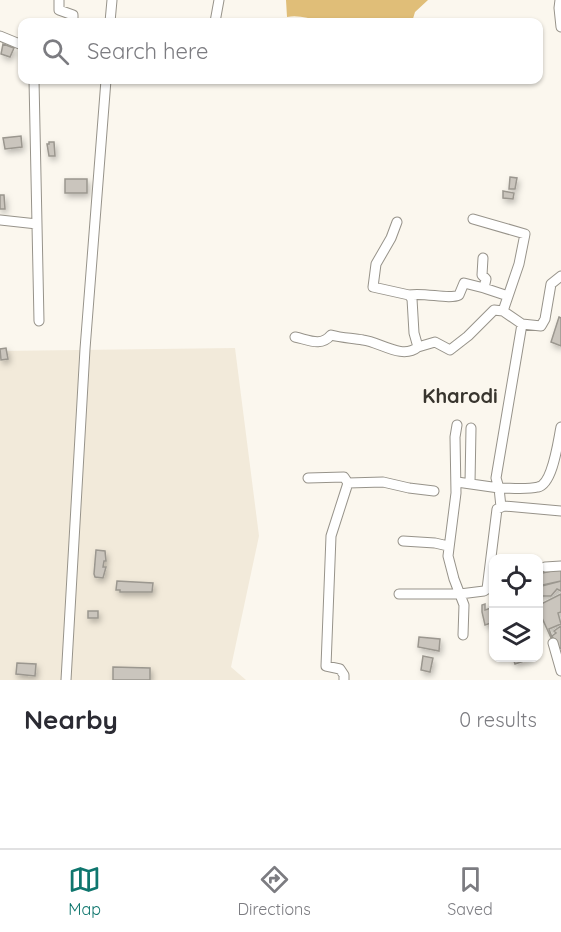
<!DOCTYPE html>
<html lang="en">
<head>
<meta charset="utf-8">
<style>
	body { margin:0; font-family:Quicksand,sans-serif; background:#f2f2f3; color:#2b2b33 }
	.controls { position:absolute; right:18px; bottom:18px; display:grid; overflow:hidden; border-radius:12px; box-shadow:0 2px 4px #0004 }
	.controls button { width:54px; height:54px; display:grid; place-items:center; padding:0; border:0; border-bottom:2px solid #e1e1e2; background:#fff; color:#2b2b33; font:30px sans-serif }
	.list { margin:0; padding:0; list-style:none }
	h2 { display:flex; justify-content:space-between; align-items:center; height:78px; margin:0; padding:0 24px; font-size:26px }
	h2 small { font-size:20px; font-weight:400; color:#7c7c81 }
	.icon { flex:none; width:33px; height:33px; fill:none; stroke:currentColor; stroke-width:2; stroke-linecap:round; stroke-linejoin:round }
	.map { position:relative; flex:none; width:561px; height:680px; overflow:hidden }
	.search { position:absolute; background:#fff; box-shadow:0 2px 4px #0004; left:18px; right:18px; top:18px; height:66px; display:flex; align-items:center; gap:15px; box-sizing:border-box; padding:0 21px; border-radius:12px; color:#7c7c81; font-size:22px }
	.sheet { height:168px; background:#fff }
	nav { display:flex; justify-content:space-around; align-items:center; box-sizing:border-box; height:84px; border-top:2px solid #e1e1e2; background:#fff; font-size:16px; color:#7c7c81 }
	nav a { display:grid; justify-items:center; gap:3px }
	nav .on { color:#0f766e }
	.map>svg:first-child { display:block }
</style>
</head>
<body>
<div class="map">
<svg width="561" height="680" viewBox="0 0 561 680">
	<defs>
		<filter id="shadow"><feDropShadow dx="2" dy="3.5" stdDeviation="3" flood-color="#0004"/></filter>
	</defs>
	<rect width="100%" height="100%" fill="#fbf7ee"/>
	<path fill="#f2eada" d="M235,348L259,536L231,667L246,680H0V351Z"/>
	<path fill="#e0be78" d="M286,0H428L415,12L412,22H323L325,19C311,21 301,14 287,17Z"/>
	<path fill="#cac5bd" stroke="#9b978f" stroke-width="1.5" filter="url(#shadow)" d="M3,44L14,48L10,57L1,54Z
		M21,136L22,147L5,149L3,138Z
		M49,142H54L55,156H49L47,144H49Z
		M510,177L517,178L515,189H509Z
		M65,179H87V193H65Z
		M503,191L514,193L513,199L503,198Z
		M0,195H4L5,209H0Z
		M559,317L561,318V346L551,342Z
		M6,348L8,359L1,360L0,349Z
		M96,550L105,551L106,561H104L103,567H106L103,578L95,577L94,574Z
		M538,565H540L542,573L561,569V581L538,586Z
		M117,581L153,583L152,592H120V590H116Z
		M561,581V591L557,589L551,596H539L538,587Z
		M561,594V612L558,613L561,624L549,629L553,640H552L538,609L541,604Z
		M485,604V610L494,607V622L485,625L482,612V605Z
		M88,611H98V618H88Z
		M561,626V648L559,649L552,636L556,633L554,631Z
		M419,637L440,639L439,651L418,647Z
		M423,656L433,658L430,672L421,670Z
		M513,658H533L515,664Z
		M17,663L36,664L35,676L16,674Z
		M113,667L150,668V680H113Z"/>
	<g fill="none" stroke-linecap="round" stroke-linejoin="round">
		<defs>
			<path id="minor" d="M59,0V10L73,15V22
				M560,0L559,8L561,27
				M110,22L112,0
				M215,22L219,0
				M0,36L22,45
				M34,80L39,321
				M473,219L525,234L519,264L503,311
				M0,220L37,224
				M483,258L482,275L486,279L484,288L508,296
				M409,295C425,292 449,300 459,295L464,283L484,288
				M295,337C309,340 321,347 331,335C342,338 352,338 363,340C380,342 402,360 418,347L414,333L412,299L409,295L373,287L376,264L391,238L397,222
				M418,347L435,342L450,350L468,336L494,310L503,311L522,324L541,326L545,319L551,284L561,276
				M457,425L455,437L456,493L448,556L454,579L464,605L463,635
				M308,478L344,477L348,483L331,536L326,666L340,669L344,675V680
				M457,482L499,488L496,478L522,324
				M348,483L383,482L409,488L434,491
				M470,483L471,428
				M501,507L499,488C511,488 526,490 538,487C553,484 558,441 561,427
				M403,541L435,543L448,546
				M545,567L561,566
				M399,594H460L484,591L487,589L497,509L504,506L561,511
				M553,643L561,671
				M66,680L85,349L106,80"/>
		</defs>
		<use href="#minor" stroke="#97938a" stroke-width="11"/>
		<use href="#minor" stroke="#fff" stroke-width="9"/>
	</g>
	<g text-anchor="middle" stroke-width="4.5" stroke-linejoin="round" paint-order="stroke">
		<g font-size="20" font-weight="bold" fill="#38352e" stroke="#fbf7ee">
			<text x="460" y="403">Kharodi</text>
		</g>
	</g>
</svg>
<div class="controls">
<button><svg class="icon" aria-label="locate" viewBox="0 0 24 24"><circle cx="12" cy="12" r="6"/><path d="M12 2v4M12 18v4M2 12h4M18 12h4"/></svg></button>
<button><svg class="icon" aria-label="layers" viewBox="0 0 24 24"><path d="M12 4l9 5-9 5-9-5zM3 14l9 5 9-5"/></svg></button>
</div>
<div class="search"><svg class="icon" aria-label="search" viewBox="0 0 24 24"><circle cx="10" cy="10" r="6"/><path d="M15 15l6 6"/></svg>Search here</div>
</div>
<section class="sheet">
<h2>Nearby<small>0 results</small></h2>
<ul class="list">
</ul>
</section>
<nav>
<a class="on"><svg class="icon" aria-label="map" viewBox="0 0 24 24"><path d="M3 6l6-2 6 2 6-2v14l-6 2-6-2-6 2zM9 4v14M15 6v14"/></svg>Map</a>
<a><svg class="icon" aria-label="directions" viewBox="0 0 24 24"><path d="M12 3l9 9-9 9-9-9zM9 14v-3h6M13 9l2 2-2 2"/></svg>Directions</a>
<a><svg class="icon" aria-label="saved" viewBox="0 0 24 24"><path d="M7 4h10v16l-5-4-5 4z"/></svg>Saved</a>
</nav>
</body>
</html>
